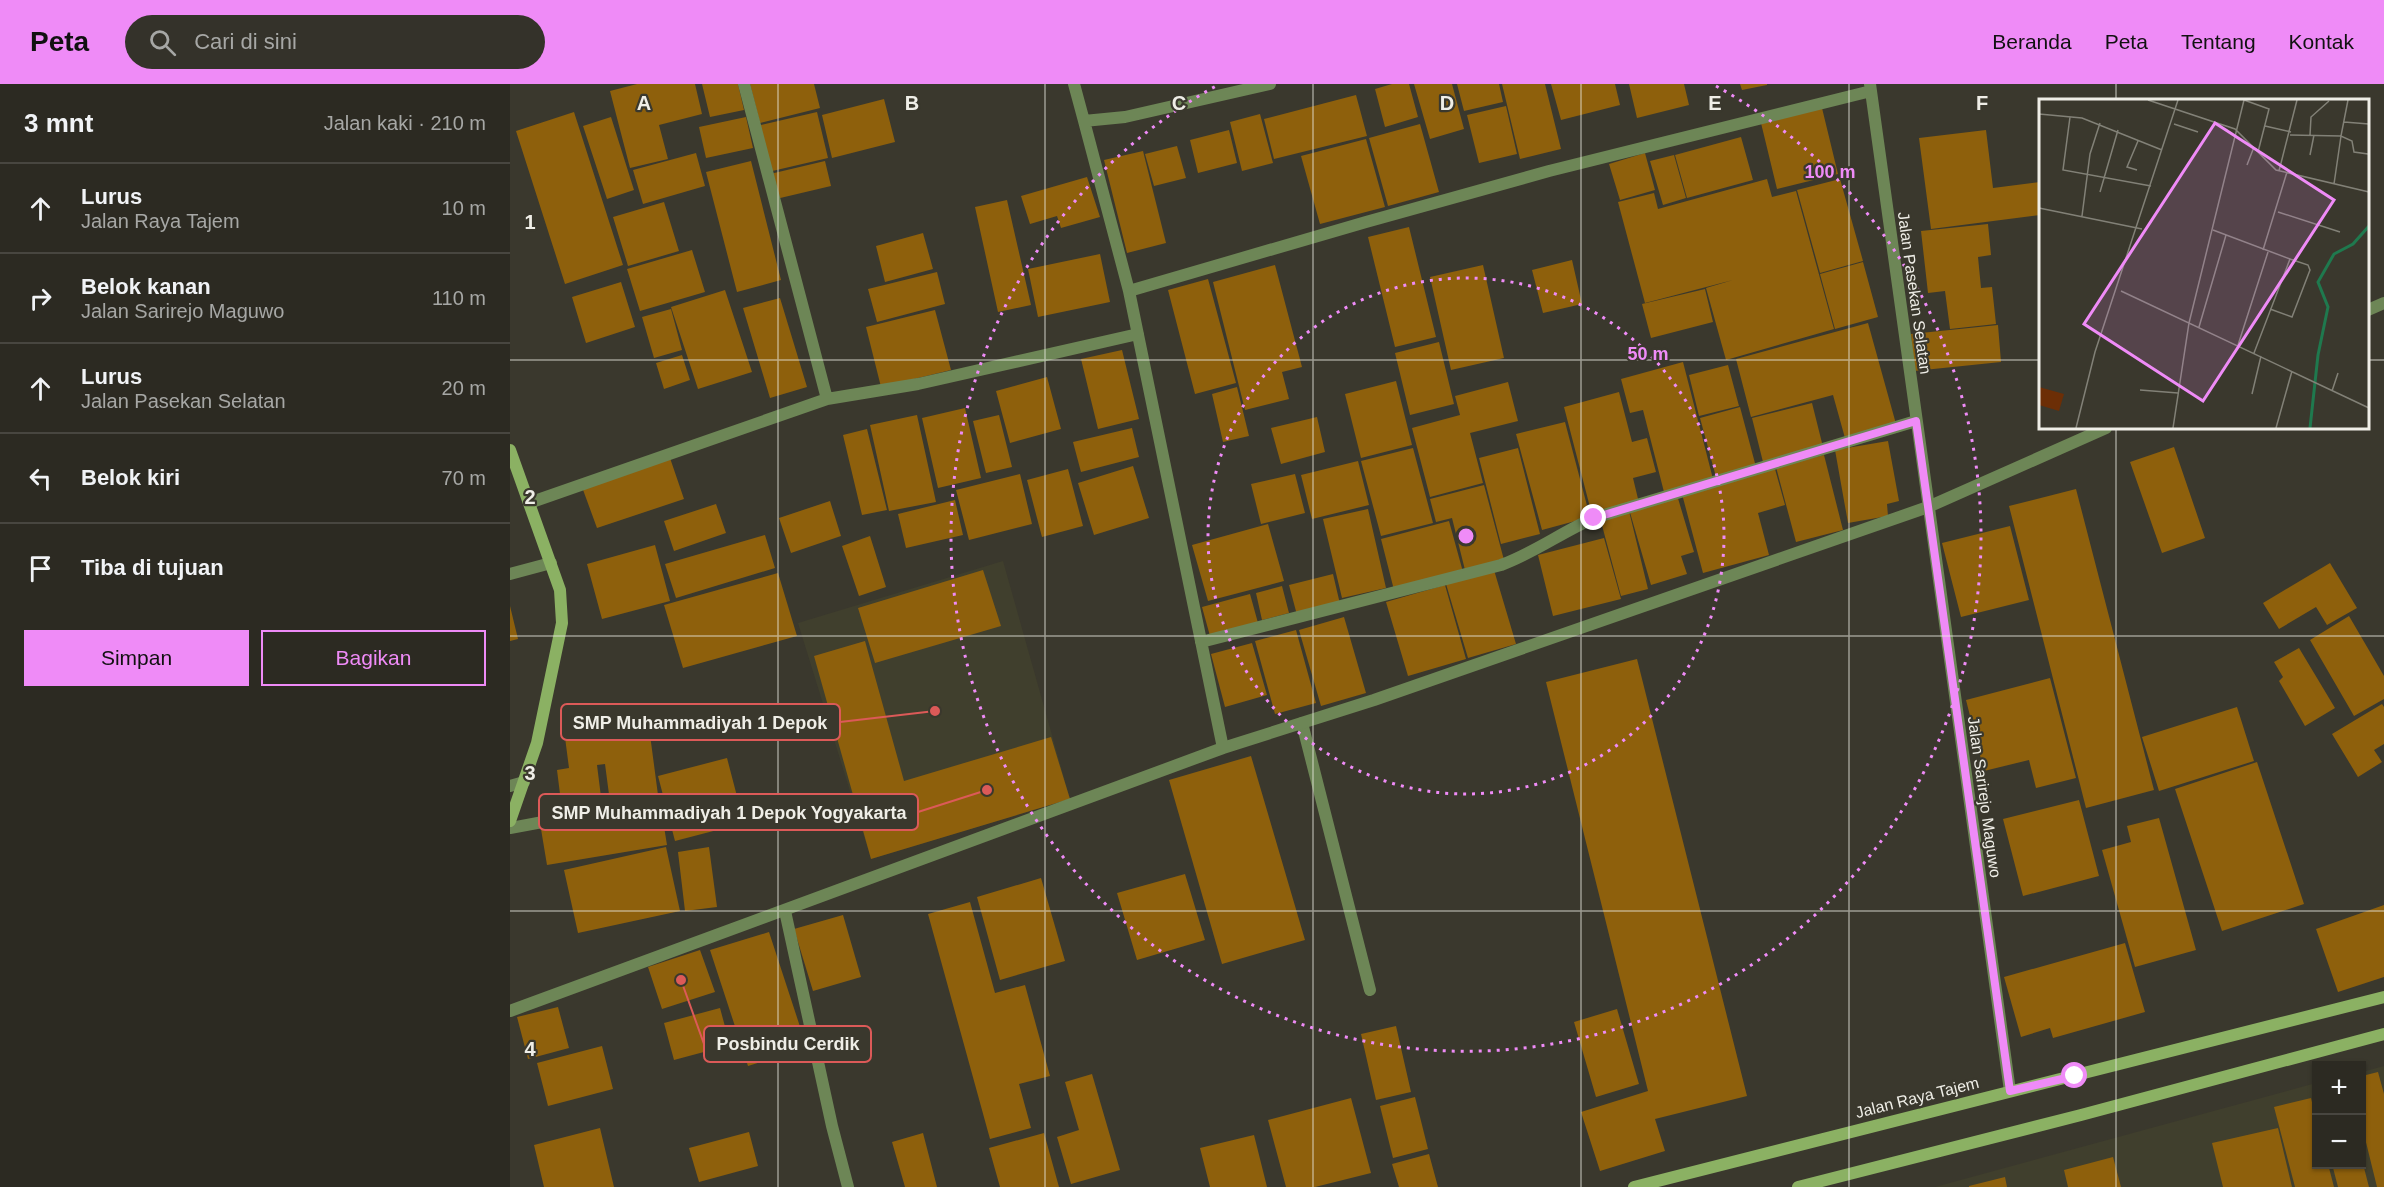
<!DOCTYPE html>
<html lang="id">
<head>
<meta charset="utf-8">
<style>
	body { margin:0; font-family:Helvetica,sans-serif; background:#34322a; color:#f1f3f6 }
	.controls { position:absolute; right:18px; bottom:18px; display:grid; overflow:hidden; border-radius:0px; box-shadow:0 2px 4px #0004 }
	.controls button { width:54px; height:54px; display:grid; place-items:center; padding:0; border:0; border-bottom:2px solid #484640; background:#2c2a22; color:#f1f3f6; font:30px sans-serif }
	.stop { position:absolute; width:18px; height:18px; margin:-14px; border:4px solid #ef8bf7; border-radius:50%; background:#fff }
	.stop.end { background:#ef8bf7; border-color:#fff; box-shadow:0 2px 6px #0008 }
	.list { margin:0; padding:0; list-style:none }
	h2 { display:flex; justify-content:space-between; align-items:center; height:78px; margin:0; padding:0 24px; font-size:26px }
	h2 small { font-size:20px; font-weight:400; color:#a6a7a5 }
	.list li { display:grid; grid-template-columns:39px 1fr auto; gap:18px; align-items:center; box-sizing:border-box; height:90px; padding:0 24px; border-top:2px solid #484640 }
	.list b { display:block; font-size:22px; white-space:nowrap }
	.list p { margin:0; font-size:20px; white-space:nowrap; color:#a6a7a5 }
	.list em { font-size:20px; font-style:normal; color:#a6a7a5 }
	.actions { display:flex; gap:12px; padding:18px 24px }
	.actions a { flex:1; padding:14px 0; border:2px solid #ef8bf7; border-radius:0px; text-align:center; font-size:21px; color:#ef8bf7 }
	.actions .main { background:#ef8bf7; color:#111 }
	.icon { flex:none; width:33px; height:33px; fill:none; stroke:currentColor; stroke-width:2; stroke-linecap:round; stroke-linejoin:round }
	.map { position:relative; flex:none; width:1874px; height:1103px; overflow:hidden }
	header { display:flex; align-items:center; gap:36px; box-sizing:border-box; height:84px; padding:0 30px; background:#ef8bf7; color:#111 }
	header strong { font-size:28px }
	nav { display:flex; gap:33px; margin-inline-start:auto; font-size:21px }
	.search { width:420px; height:54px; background:#34322a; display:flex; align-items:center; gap:15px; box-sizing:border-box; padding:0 21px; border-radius:33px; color:#a6a7a5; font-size:22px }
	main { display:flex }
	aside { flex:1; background:#2c2a22 }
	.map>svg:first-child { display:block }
</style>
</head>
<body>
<header>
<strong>Peta</strong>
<div class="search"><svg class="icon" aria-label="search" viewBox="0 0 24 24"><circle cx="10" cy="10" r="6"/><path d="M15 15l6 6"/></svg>Cari di sini</div>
<nav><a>Beranda</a><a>Peta</a><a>Tentang</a><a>Kontak</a></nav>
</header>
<main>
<aside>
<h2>3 mnt<small>Jalan kaki · 210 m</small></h2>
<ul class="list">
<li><svg class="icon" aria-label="ahead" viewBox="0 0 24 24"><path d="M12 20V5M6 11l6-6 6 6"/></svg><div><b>Lurus</b><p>Jalan Raya Tajem</p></div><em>10 m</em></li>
<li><svg class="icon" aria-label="right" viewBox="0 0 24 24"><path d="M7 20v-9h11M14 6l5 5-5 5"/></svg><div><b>Belok kanan</b><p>Jalan Sarirejo Maguwo</p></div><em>110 m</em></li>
<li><svg class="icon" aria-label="ahead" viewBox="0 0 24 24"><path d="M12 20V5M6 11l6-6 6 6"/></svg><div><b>Lurus</b><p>Jalan Pasekan Selatan</p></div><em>20 m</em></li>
<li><svg class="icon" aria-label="left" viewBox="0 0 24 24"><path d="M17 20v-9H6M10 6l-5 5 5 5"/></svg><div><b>Belok kiri</b></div><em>70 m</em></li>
<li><svg class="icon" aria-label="arrive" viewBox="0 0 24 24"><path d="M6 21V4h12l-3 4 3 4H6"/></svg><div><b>Tiba di tujuan</b></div></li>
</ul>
<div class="actions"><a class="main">Simpan</a><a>Bagikan</a></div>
</aside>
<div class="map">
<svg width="1874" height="1103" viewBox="0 0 1874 1103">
	<rect width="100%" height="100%" fill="#3a382d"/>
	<path fill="#403f2d" d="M493,477L560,715L361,775L288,539Z
		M1874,982V1103H1425L1806,999V1080H1852V988Z"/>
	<path fill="#8e600c" d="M127,0H185L192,30L149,41L158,75L120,84L100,7Z
		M192,0H228L234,26L200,33Z
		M240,0H304L310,24L250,39Z
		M882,0H899L908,33L875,43L865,5Z
		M904,0H942L954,45L920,55Z
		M947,0H989L993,18L954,27Z
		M992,0H1035L1051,65L1010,75Z
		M1041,0H1105L1110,21L1051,36Z
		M1119,0H1174L1179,21L1127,34Z
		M1230,0H1257V1L1232,6Z
		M846,11L857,52L764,75L754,35Z
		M374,15L385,58L322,74L312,31Z
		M996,22L1007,70L969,79L957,31Z
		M1312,24L1328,90L1267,105L1251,39Z
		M64,28L113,181L55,200L6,47Z
		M307,28L318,74L258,88L247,42Z
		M750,30L763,79L732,87L720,38Z
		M101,33L124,106L97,115L73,42Z
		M236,33L243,64L196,74L189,43Z
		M910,40L929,108L878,122L859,54Z
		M719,46L727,79L688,89L680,56Z
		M1476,46L1483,104L1530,98V131L1421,145L1409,54Z
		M1231,53L1243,96L1177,114L1165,71Z
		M856,55L875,123L810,140L791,72Z
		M667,62L676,94L644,102L635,70Z
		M633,67L656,159L617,169L594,76Z
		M186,69L195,102L133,120L123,86Z
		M1135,69L1145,106L1110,116L1099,80Z
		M1164,71L1176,114L1153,121L1140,77Z
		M241,77L271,196L227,208L196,88Z
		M315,77L321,102L266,115L260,90Z
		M577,93L590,133L551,144L547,132L520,140L511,112Z
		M1257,95L1262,113L1286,107L1324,245L1216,276L1196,204L1223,196L1135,219L1108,118L1144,109L1148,125Z
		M1330,95L1353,177L1310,189L1287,106Z
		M497,116L521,221L488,228L465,123Z
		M154,118L169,167L118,182L103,133Z
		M1478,140L1481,171L1468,173L1471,204L1482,203L1486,240L1440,245L1435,207L1418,209L1411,147Z
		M899,143L926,253L885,263L858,153Z
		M413,149L423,185L375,198L366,162Z
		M182,166L195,208L130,227L117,185Z
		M590,170L600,218L528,233L518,185Z
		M1062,176L1072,220L1033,229L1022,186Z
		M1353,178L1368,233L1325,245L1310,190Z
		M765,181L792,283L772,288L779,315L735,326L703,198Z
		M973,181L994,274L941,286L920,193Z
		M427,188L435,220L367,238L358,205Z
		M698,195L726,299L685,310L658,206Z
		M111,198L125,243L76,259L62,213Z
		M1195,205L1203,238L1141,254L1132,220Z
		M215,206L242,288L188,305L161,223Z
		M270,214L297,303L260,314L233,224Z
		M161,225L172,266L144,274L132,233Z
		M425,226L441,286L371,303L356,243Z
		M1358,239L1386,340L1335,354L1323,311L1241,333L1226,275Z
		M1488,241L1491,278L1404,287L1401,250Z
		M929,258L944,320L900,331L885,269Z
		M612,266L629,335L588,345L571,275Z
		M172,271L180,296L154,305L146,279Z
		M1173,278L1203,395L1154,408L1133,326L1120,329L1111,295Z
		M1218,281L1229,322L1189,332L1179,291Z
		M537,293L551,345L500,359L486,307Z
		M886,297L902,361L851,374L835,310Z
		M998,298L1008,337L960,349L973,399L920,413L902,344L950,331L945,312Z
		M727,303L739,352L713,358L702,310Z
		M1109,308L1122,358L1137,354L1146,388L1123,394L1129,419L1082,431L1054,323Z
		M1302,319L1313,363L1253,378L1242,334Z
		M1230,323L1246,383L1206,393L1190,334Z
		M455,324L471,394L428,404L412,334Z
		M407,331L426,418L379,427L360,341Z
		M489,331L502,383L476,389L463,337Z
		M807,333L815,368L771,380L761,344Z
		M1055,338L1080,433L1032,446L1006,350Z
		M622,344L629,373L571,388L563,358Z
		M357,345L377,426L352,431L333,351Z
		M1378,357L1389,417L1377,420L1378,432L1338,439L1325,366Z
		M1664,363L1695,454L1652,469L1620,378Z
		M903,364L923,439L871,452L851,377Z
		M1008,364L1030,450L991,460L969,374Z
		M1314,371L1333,446L1286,458L1266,383Z
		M160,374L174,415L87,444L72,403Z
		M848,377L859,421L802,435L791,391Z
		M623,382L639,434L584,451L568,399Z
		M558,385L573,442L532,453L517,396Z
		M1265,385L1275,421L1248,429L1259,471L1193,489L1172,410Z
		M510,390L522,440L459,456L446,406Z
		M785,390L795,429L751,440L741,400Z
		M974,401L994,476L955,486L942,434L926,438L920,415Z
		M1566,405L1644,706L1576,724L1499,422Z
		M1167,411L1184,468L1171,472L1177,490L1141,501L1119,425Z
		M445,416L453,451L396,464L388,430Z
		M320,417L331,452L281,469L269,434Z
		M206,420L216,449L164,467L154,437Z
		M858,425L876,504L832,514L813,435Z
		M1119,427L1138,505L1111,512L1090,434Z
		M939,437L953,488L884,506L871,455Z
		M758,440L774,497L698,517L682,461Z
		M1500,442L1519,516L1451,533L1432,459Z
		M255,451L265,484L166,514L155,480Z
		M360,452L376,503L349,512L332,462Z
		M1094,454L1111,515L1043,532L1028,471Z
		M145,461L160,517L92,535L77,480Z
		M1820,479L1847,524L1817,541L1806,523L1769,545L1753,519Z
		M473,486L491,542L365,579L348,524Z
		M984,486L1006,560L958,574L936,500Z
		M268,489L287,552L173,584L154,521Z
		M823,490L830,520L787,531L779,501Z
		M935,501L956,575L898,592L876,518Z
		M772,502L779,529L752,536L746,509Z
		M740,510L748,539L700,552L692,523Z
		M0,522L8,555L0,557Z
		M1839,532L1874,592V615L1844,632L1800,556Z
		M834,533L856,609L811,622L789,546Z
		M786,546L806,619L765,630L745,557Z
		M355,557L394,697L541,653L560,715L361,775L304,572Z
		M742,559L757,611L715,623L701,570Z
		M1789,564L1825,624L1795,642L1769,597L1773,593L1764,578Z
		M1127,575L1237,1012L1145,1035L1155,1067L1090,1087L1071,1028L1138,1007L1036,598Z
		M1540,594L1566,694L1526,704L1519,676L1474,687L1456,616Z
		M1872,620L1874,623V660L1864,666L1872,678L1848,693L1822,650Z
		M1727,623L1744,677L1649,707L1632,653Z
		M137,628L148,711L100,718L95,680L87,681L91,713L51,718L47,686L59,684L53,638Z
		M741,672L795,856L712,880L659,696Z
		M217,674L234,739L165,757L148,692Z
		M1747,678L1794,820L1712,847L1665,705Z
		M1569,716L1589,792L1513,812L1493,735Z
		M151,724L157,761L37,781L31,745Z
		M1649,734L1686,866L1625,883L1592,766L1621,758L1617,742Z
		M156,763L170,827L68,849L54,786Z
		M199,763L207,823L175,827L168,768Z
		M675,790L695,856L627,876L607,809Z
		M531,794L555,877L490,896L467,813Z
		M460,818L485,909L515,901L540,992L509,1000L521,1044L480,1055L418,830Z
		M1874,821V893L1828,908L1806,845Z
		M333,831L351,893L303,907L284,845Z
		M259,848L297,964L238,982L200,866Z
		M1615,859L1635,928L1543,954L1540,944L1511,953L1494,893Z
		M190,866L205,908L152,925L138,883Z
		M48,923L59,964L18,975L7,933Z
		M210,924L220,961L164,976L154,939Z
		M1107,925L1129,1000L1086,1013L1064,938Z
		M886,942L901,1008L866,1016L851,950Z
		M92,962L103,1005L38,1022L27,979Z
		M1868,988L1874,1010V1103H1867L1852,1042V992Z
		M582,990L610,1086L561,1100L547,1053L569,1046L555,998Z
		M905,1013L918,1065L883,1074L870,1022Z
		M841,1014L861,1089L805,1103H776L758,1036Z
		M1801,1014L1806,1035V1080H1818L1824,1103H1785L1764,1023Z
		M90,1044L104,1103H34L24,1061Z
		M1768,1044L1782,1103H1713L1702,1059Z
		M239,1048L248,1082L189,1098L179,1064Z
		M413,1049L427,1103H395L382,1058Z
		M534,1049L549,1103H490L479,1064Z
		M744,1051L757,1103H700L690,1064Z
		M919,1070L928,1103H889L882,1080Z
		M1603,1073L1611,1103H1558L1554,1086Z
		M1822,1080H1853L1859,1103H1828Z
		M1495,1093L1497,1103H1459V1102Z"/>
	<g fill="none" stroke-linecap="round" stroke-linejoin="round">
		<path stroke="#6d8656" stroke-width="12" d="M792,639L860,906
			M275,827L322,1042L338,1103"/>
		<path stroke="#6d8656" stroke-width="12" d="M234,0L317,315
			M564,0L574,37
			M1360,0L1500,1007
			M619,207L856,138L1039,87L1361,7
			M1858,226L1874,219
			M19,419L317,315L408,300L628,250
			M0,490L41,479
			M691,558L991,481C1024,469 1052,448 1084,434L1406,337
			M713,664L619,207L574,37L615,33L760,0
			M0,702L14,698
			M0,744L140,718
			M0,927L713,664L864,616L1418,423L1596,344"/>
		<path stroke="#8bb163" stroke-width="12" d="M0,366L50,506L52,539L27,659L0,737
			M1124,1103L1874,913
			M1288,1103L1571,1031L1874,950"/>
	</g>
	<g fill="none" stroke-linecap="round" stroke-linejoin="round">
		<path stroke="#ef8bf7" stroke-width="8" d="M1084,434L1406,337L1500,1007L1565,992"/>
	</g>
	<path fill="none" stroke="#efeee7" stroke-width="1.5" stroke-opacity="0.55" d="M268,0V1103M535,0V1103M803,0V1103M1071,0V1103M1339,0V1103M1606,0V16M0,276H1530M1858,276H1874M1606,344V1103M0,552H1874M0,827H1874"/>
	<g fill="none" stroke="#ef8bf7" stroke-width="3" stroke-dasharray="3 6">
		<circle cx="956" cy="452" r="258"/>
		<path d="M1206 2A515 515 0 1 1 706 2"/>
	</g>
	<g text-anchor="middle" stroke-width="4.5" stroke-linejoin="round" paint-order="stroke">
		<g font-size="16" fill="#efeee7" stroke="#3a382d">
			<text transform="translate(1405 209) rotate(82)" y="6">Jalan Pasekan Selatan</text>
			<text transform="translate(1475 713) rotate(82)" y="6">Jalan Sarirejo Maguwo</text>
			<text transform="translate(1407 1013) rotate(-14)" y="6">Jalan Raya Tajem</text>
		</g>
	</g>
	<g transform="translate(1529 15)">
		<rect width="330" height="330" fill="#3a382d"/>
		<path d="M0,288L25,295L20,312L0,306Z" fill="#6c2e06"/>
		<path fill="none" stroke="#1f794e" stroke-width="3" d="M271,329L279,256L289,208L279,183L295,155L314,145L330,127"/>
		<path fill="none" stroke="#828177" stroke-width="1.5" d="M109,1L196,30L237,71L330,93M205,1L230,10L219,53M0,15L43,19L123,51M31,18L24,71L112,87M305,23L330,25M135,25L159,33M226,27L252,33M251,36L302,37L309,1M271,36L272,18L290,2M271,56L275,36M208,66L215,48M98,71L88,68L99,42M240,72L258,1M295,85L302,37L313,42L315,53L329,55M61,93L79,31M0,109L103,130M239,113L301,133M43,117L51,55L61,24M174,131L251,160L215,254M224,151L248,73M82,192L330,309M231,210L253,218L271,171L269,166L251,160M160,228L187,136M199,246L229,153M101,291L139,294M293,292L299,274M213,295L222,257M37,329L56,253L139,1M134,329L150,224L205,1M237,329L253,272"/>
		<path fill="#ef8bf7" fill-opacity="0.15" stroke="#ef8bf7" stroke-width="3" d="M176,24L295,101L164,302L45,225Z"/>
		<rect width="330" height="330" fill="none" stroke="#efeee7" stroke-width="3"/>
	</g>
	<g font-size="20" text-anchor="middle" font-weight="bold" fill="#efeee7" stroke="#3a382d" stroke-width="4.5" stroke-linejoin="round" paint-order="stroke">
		<text x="134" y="26">A</text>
		<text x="402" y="26">B</text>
		<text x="669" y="26">C</text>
		<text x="937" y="26">D</text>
		<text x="1205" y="26">E</text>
		<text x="1472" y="26">F</text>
		<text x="20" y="145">1</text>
		<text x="20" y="420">2</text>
		<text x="20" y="696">3</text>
		<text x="20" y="972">4</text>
	</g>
	<circle cx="956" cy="452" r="9" fill="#ef8bf7" stroke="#3a382d" stroke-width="3"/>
	<g font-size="18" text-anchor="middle" font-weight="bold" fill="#ef8bf7" stroke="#3a382d" stroke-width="4.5" stroke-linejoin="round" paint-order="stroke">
		<text x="1320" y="94">100 m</text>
		<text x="1138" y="276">50 m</text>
	</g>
	<path fill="none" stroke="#dc5a58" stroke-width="2" d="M425 627L330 638M477 706L408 728M171 896L194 960"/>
	<g fill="#dc5a58" stroke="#3a382d" stroke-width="2">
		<circle cx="425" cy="627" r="6"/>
		<circle cx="477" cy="706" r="6"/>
		<circle cx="171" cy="896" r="6"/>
	</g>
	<g fill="#3a382d" stroke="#dc5a58" stroke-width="2">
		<rect x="51" y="620" width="279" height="36" rx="6"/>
		<rect x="29" y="710" width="379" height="36" rx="6"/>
		<rect x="194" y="942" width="167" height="36" rx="6"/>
	</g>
	<g font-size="18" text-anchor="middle" font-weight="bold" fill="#efeee7">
		<text x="190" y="645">SMP Muhammadiyah 1 Depok</text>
		<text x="219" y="735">SMP Muhammadiyah 1 Depok Yogyakarta</text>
		<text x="278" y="966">Posbindu Cerdik</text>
	</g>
</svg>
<div class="controls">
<button>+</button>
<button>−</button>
</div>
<div class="stop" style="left:1565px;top:992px"></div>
<div class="stop end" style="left:1084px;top:434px"></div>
</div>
</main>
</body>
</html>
